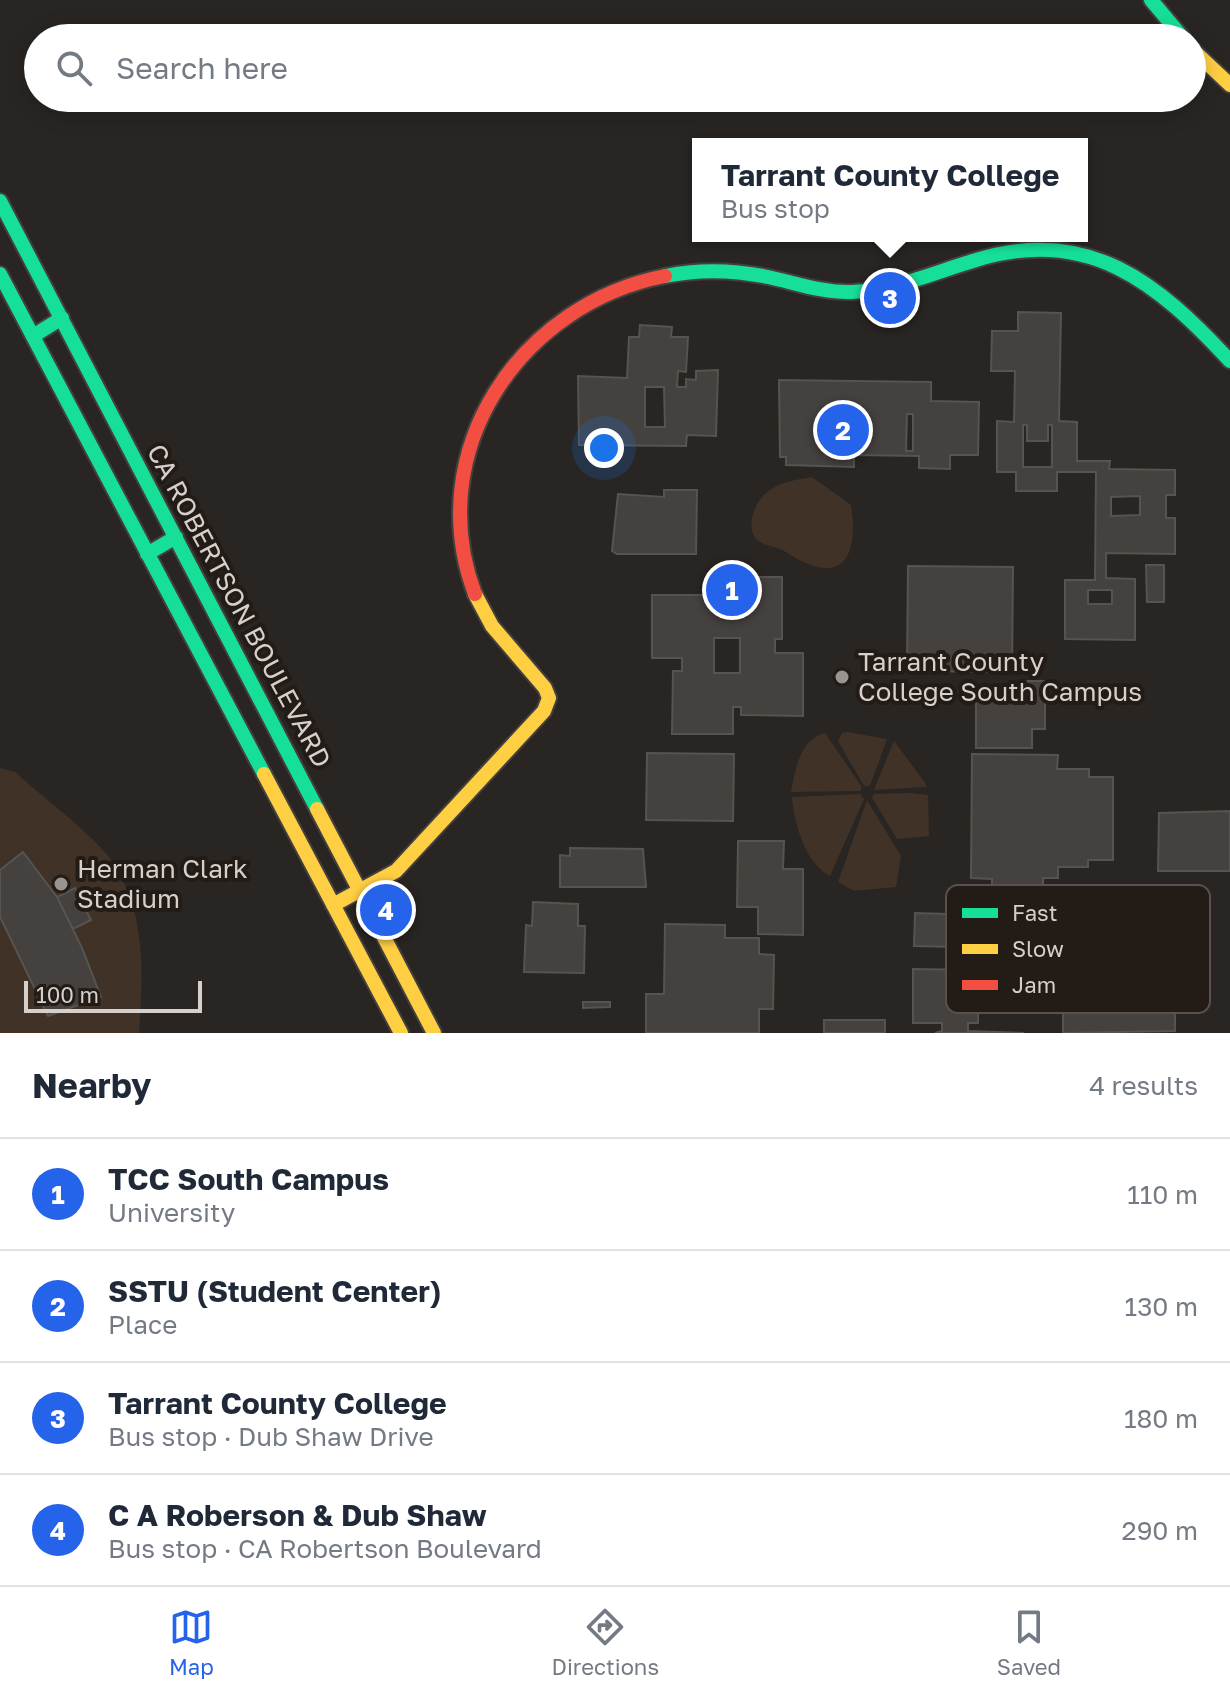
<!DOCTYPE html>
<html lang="en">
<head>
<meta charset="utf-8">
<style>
	body { margin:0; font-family:"Golos Text",sans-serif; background:#f6f6f7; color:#1f2937 }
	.scale { position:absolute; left:24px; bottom:20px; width:178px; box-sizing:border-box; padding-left:8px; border:4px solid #d5d0cc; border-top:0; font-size:22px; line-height:28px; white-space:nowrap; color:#d5d0cc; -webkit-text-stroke:6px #231b16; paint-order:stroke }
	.you { position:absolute; left:604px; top:448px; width:28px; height:28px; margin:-20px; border:6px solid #fff; border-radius:50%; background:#1a73e8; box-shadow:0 0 0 12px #1a73e833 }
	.badge { display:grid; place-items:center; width:52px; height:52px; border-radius:50%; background:#2563eb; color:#fff; font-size:26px; font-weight:700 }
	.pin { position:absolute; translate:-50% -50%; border:4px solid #fff; box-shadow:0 2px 8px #0006 }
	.popup { position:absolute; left:692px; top:138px; width:396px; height:104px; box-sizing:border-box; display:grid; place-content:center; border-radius:0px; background:#fff; filter:drop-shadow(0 2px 6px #0005); font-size:26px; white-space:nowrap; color:#747a83 }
	.popup b { font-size:30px; color:#1f2937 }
	.popup::after { content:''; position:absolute; left:50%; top:100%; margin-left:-16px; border:16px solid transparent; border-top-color:#fff }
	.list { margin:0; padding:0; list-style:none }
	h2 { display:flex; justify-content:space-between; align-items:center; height:104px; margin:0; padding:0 32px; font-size:34px }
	h2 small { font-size:26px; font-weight:400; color:#747a83 }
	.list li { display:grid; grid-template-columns:52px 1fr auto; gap:24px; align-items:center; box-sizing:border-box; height:112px; padding:0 32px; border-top:2px solid #e0e1e3 }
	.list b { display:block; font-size:30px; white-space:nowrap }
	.list p { margin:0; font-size:26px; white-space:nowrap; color:#747a83 }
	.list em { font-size:26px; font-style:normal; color:#747a83 }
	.icon { flex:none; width:44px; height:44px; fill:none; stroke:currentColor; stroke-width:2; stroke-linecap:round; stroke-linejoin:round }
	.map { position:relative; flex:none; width:1230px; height:1033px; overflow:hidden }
	.search { position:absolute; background:#fff; box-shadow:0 4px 20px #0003; left:24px; right:24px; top:24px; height:88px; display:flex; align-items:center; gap:20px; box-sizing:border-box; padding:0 28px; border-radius:44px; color:#747a83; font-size:30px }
	.sheet { height:552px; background:#fff }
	nav { display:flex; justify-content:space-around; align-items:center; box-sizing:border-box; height:112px; border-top:2px solid #e0e1e3; background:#fff; font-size:22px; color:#747a83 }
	nav a { display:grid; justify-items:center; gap:4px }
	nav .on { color:#2563eb }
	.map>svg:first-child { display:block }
</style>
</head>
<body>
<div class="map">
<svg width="1230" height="1033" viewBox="0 0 1230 1033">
	<rect width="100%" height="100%" fill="#292522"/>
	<path fill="#403226" d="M812,477L851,505C860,562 838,587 786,552C776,545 761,547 754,536C751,531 751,525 752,519C758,487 785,481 812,477Z
		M847,732L887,739L870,786H864L838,741L842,733Z
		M825,733L862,787L860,791L791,792C795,770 800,739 825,733Z
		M894,741L926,784V787L874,790Z
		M0,768L15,772C39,794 95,836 111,860C147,913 143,972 139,1033H0Z
		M911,793L928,795L929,836L897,839L872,798L874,794Z
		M860,794L864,799L830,876C805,863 794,823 792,797Z
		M867,800L901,856L896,887L854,891L838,882Z"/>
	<path fill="#45413e" stroke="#565350" stroke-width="2" fill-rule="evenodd" d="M1018,312L1061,313L1059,421L1077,422V461H1110L1109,469L1175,470V495H1166V518H1175V554L1106,553V578L1135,579V640L1065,639V580H1095L1096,472H1057V491H1016V472H997V421L1014,422L1015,371H991L992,331H1018ZM1023,425H1027V441H1048V425H1052V467H1023ZM1140,496V515L1111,516V497ZM1088,590H1112V604H1088Z
		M640,325L672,327L671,337H688L686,372L678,371L677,387H686V379L696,380V371L718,370L716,436L687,435L686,446L579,445L578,376L627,378L629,337H639ZM645,387H664L665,427H645Z
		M779,380L931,382V401L979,402L978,455H950V469L919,468V456L854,455V467L786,465V457H780ZM907,414H913V451H906Z
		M664,490H697L696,554H617L612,551L618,494L664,497Z
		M1146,565H1164V602H1147Z
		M908,566L1013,567L1012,672L907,671Z
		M723,577H782V639H775V653H803V716L741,715V707H733V734H672L673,671H682V658H652V595H714L713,606L723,607ZM714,638H740V673H714Z
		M1021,681H1045V729H1032V748H976V689H1021Z
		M647,753L734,754L733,821L646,820Z
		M972,754L1058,755L1057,769H1089V777H1113V860H1088V867H1058V878H1043V888H992V879L971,878Z
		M1230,811V871H1158L1159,813Z
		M738,841H784L783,869H803V935L758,934V907H737Z
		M570,848L643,849L646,887H560V855L570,856Z
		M23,852L57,897L82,948L101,997L48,1016L0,917V870Z
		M75,888L91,920L73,929L57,897Z
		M533,902L578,904V926H585L584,973L524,972L526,925L532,926Z
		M915,913L980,915L978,956L956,955V947L914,946Z
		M665,924L725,925V938H759V954L774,955L773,1009H759V1033H646V994H664Z
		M1101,935L1125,936V943H1157V970H1176V980H1183V1002H1175V1031L1063,1033V970H1081L1083,936L1097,937V942H1101Z
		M913,969L979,970L978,1023H968V1031L1024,1033H935L942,1031V1023H913Z
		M583,1002H610V1007L583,1008Z
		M824,1020H885V1033H824Z"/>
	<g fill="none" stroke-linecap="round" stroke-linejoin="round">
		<defs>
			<path id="fast" d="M1151,0L1183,38
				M0,201L317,809
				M0,274L264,774
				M665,276C699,269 734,270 768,277C796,283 823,293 852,292C896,290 935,272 976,260C1088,225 1158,283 1230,361
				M33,336L62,318
				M147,554L176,537"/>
			<path id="slow" d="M1192,49L1230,85
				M264,774L401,1033
				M317,809L434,1033
				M333,905L396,871L544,711L549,698L545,688L492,626L475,594"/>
			<path id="jam" d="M475,594C421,451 520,304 665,276"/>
		</defs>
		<use href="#fast" stroke="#44403e" stroke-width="18"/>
		<use href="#slow" stroke="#44403e" stroke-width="18"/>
		<use href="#jam" stroke="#44403e" stroke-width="18"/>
		<use href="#fast" stroke="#16e098" stroke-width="14"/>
		<use href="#slow" stroke="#ffcf43" stroke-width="14"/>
		<use href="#jam" stroke="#f24e42" stroke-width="14"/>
	</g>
	<g fill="#999490" stroke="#231b16" stroke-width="3">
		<circle cx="842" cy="677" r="8"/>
		<circle cx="61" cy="884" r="8"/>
	</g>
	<g text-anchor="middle" stroke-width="8" stroke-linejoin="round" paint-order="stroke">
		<g font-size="26" fill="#d5d0cc" stroke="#231b16">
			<text transform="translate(239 606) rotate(62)" y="9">CA ROBERTSON BOULEVARD</text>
		</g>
		<g font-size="26" fill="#d5d0cc" stroke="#231b16" text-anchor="start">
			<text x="858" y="671">Tarrant County<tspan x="858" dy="30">College South Campus</tspan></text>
			<text x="77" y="878">Herman Clark<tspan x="77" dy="30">Stadium</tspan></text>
		</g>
	</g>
	<rect x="946" y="885" width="264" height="128" rx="12" fill="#231b16" stroke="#58514d" stroke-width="2"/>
	<rect x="962" y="908" width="36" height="10" fill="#16e098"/>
	<rect x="962" y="944" width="36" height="10" fill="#ffcf43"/>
	<rect x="962" y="980" width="36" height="10" fill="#f24e42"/>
	<g font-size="22" fill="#d5d0cc">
		<text x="1012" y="921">Fast</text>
		<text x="1012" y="957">Slow</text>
		<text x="1012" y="993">Jam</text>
	</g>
</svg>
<div class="scale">100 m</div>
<div class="you"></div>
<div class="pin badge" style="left:732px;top:590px">1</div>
<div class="pin badge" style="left:843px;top:430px">2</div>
<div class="pin badge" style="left:890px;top:298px">3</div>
<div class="popup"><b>Tarrant County College</b>Bus stop</div>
<div class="pin badge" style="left:386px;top:910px">4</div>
<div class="search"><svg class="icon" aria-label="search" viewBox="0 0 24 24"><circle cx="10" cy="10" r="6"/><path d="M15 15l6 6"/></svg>Search here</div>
</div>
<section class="sheet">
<h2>Nearby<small>4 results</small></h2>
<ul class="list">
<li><span class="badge">1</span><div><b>TCC South Campus</b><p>University</p></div><em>110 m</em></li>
<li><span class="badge">2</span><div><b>SSTU (Student Center)</b><p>Place</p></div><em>130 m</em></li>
<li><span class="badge">3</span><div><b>Tarrant County College</b><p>Bus stop · Dub Shaw Drive</p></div><em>180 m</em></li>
<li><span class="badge">4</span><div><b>C A Roberson &amp; Dub Shaw</b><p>Bus stop · CA Robertson Boulevard</p></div><em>290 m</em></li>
</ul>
</section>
<nav>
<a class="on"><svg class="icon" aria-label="map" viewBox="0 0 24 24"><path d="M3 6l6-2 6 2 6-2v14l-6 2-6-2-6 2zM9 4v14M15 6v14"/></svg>Map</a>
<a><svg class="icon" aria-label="directions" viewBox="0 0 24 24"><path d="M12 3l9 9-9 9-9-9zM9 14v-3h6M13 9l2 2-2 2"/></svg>Directions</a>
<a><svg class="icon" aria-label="saved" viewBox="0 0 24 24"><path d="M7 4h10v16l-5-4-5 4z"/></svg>Saved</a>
</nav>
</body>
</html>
